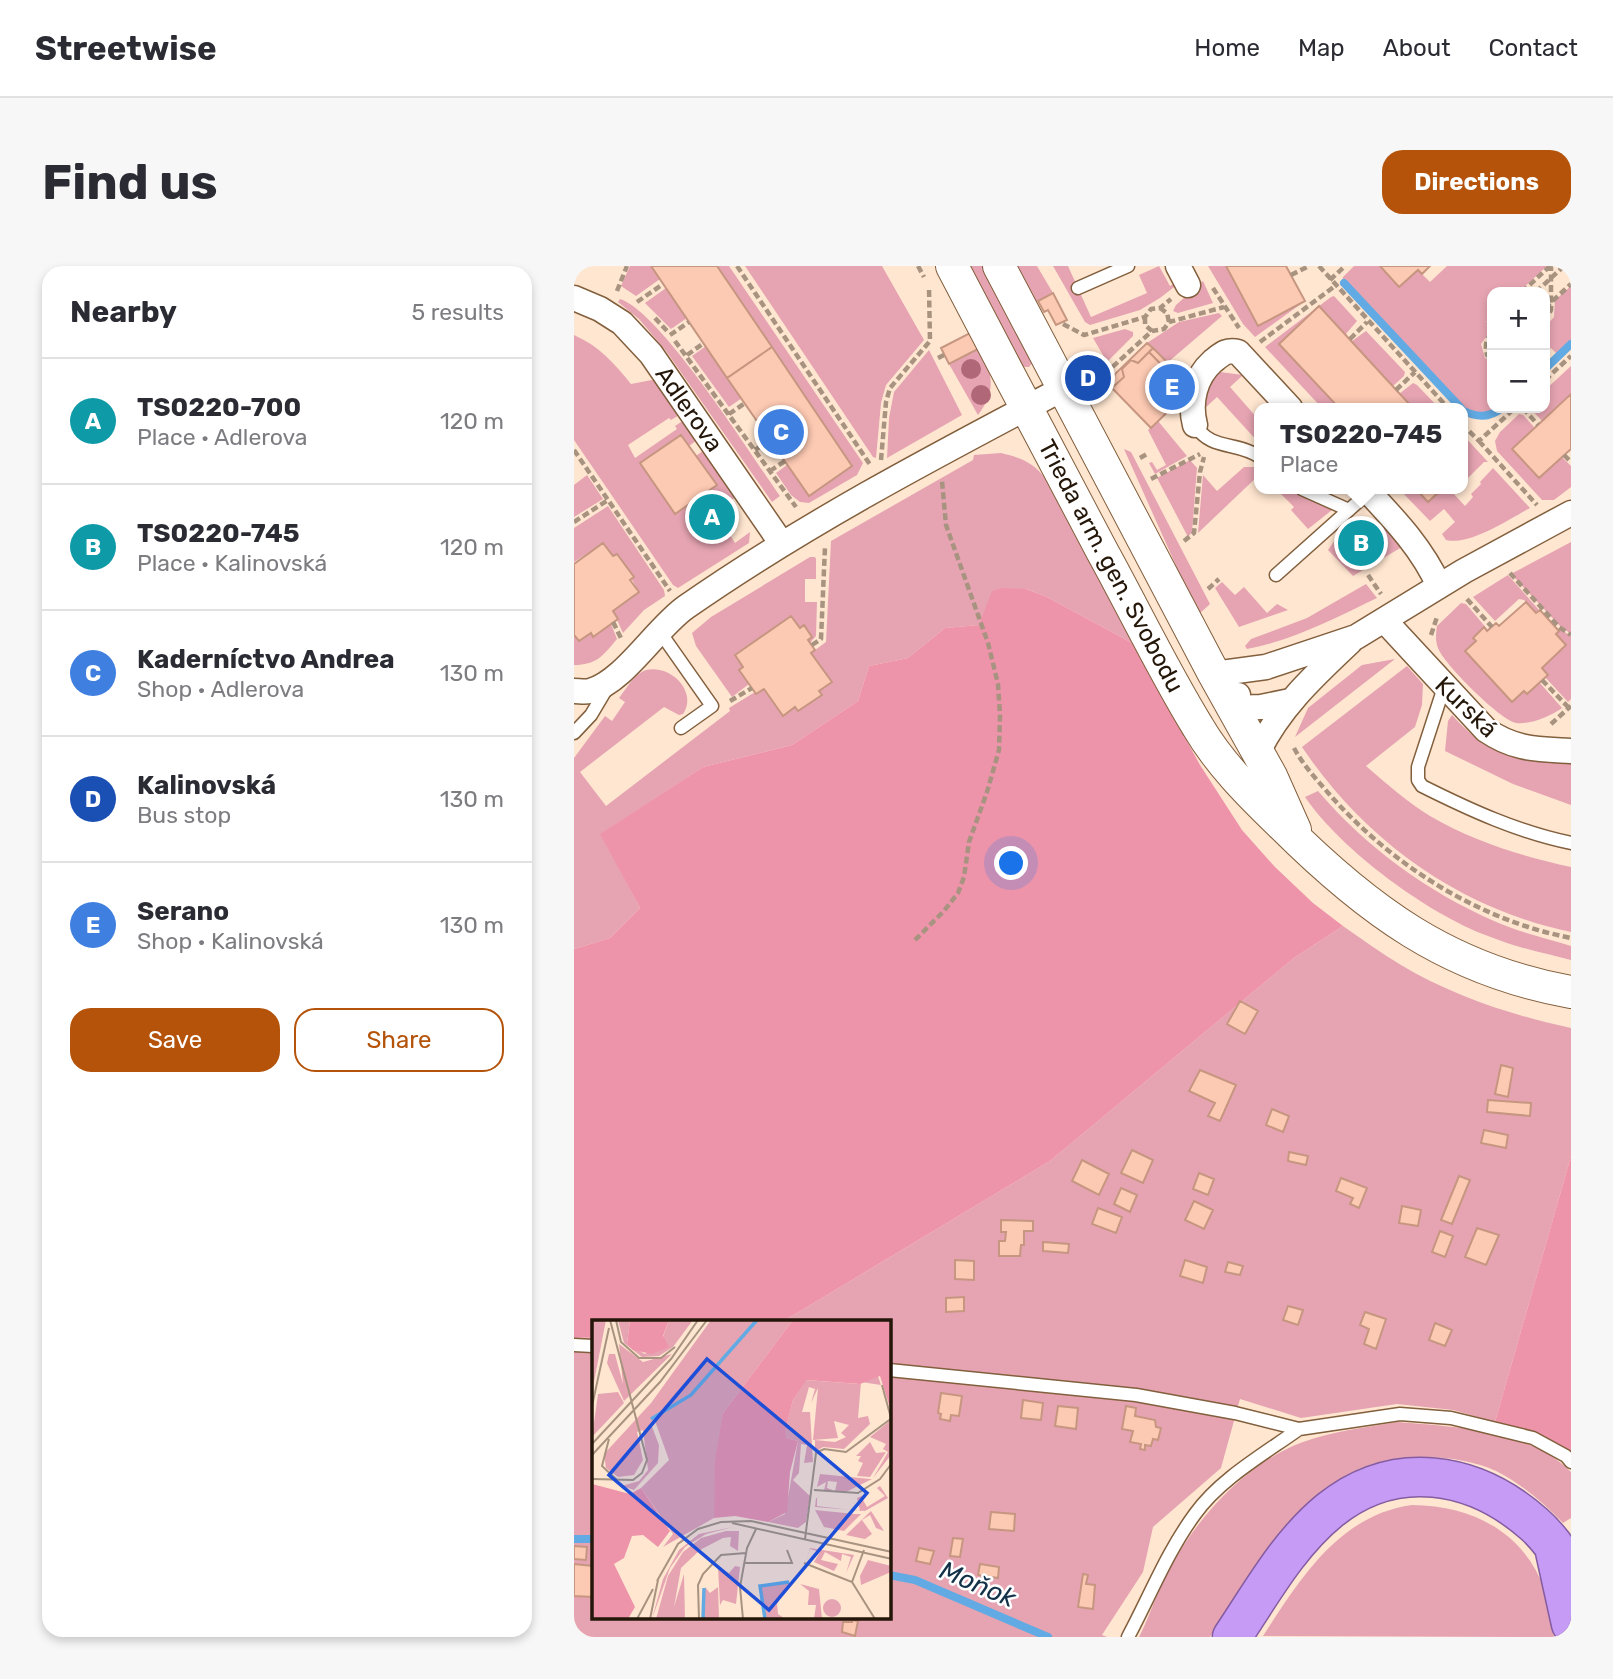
<!DOCTYPE html>
<html lang="en">
<head>
<meta charset="utf-8">
<style>
	body { margin:0; font-family:Rubik,sans-serif; background:#f7f7f7; color:#2b2b33 }
	.controls { position:absolute; right:21px; top:21px; display:grid; overflow:hidden; border-radius:14px; box-shadow:0 4px 10px #0003 }
	.controls button { width:63px; height:63px; display:grid; place-items:center; padding:0; border:0; border-bottom:2px solid #e1e1e2; background:#fff; color:#2b2b33; font:35px sans-serif }
	.you { position:absolute; left:438px; top:598px; width:24px; height:24px; margin:-18px; border:5px solid #fff; border-radius:50%; background:#1a73e8; box-shadow:0 0 0 10px #1a73e833 }
	.badge { display:grid; place-items:center; width:46px; height:46px; border-radius:50%; background:#b45309; color:#fff; font-size:23px; font-weight:700 }
	.pin { position:absolute; translate:-50% -50%; border:4px solid #fff; box-shadow:0 2px 7px #0006 }
	.popup { position:absolute; left:680px; top:137px; width:214px; height:91px; box-sizing:border-box; display:grid; place-content:center; border-radius:14px; background:#fff; filter:drop-shadow(0 2px 5px #0005); font-size:23px; white-space:nowrap; color:#7c7c81 }
	.popup b { font-size:26px; color:#2b2b33 }
	.popup::after { content:''; position:absolute; left:50%; top:100%; margin-left:-14px; border:14px solid transparent; border-top-color:#fff }
	.list { margin:0; padding:0; list-style:none }
	h2 { display:flex; justify-content:space-between; align-items:center; height:91px; margin:0; padding:0 28px; font-size:30px }
	h2 small { font-size:23px; font-weight:400; color:#7c7c81 }
	.list li { display:grid; grid-template-columns:46px 1fr auto; gap:21px; align-items:center; box-sizing:border-box; height:126px; padding:0 28px; border-top:2px solid #e1e1e2 }
	.list b { display:block; font-size:26px; white-space:nowrap }
	.list p { margin:0; font-size:23px; white-space:nowrap; color:#7c7c81 }
	.list em { font-size:23px; font-style:normal; color:#7c7c81 }
	.actions { display:flex; gap:14px; padding:21px 28px }
	.actions a { flex:1; padding:16px 0; border:2px solid #b45309; border-radius:21px; text-align:center; font-size:24px; color:#b45309 }
	.actions .main { background:#b45309; color:#fff }
	.map { position:relative; flex:none; width:997px; height:1371px; overflow:hidden; border-radius:21px }
	header { display:flex; align-items:center; gap:42px; box-sizing:border-box; height:98px; padding:0 35px; background:#fff; border-bottom:2px solid #e1e1e2 }
	header strong { font-size:33px }
	nav { display:flex; gap:38px; margin-inline-start:auto; font-size:24px }
	.intro { display:flex; align-items:center; justify-content:space-between; box-sizing:border-box; height:168px; padding:0 42px }
	h1 { margin:0; font-size:49px }
	.button { padding:18px 32px; border-radius:21px; background:#b45309; color:#fff; font-size:24px; font-weight:700 }
	main { display:flex; gap:42px; padding:0 42px }
	aside { flex:1; background:#fff; border-radius:21px; box-shadow:0 4px 10px #0003 }
	.map>svg:first-child { display:block }
</style>
</head>
<body>
<header>
<strong>Streetwise</strong>
<nav><a>Home</a><a>Map</a><a>About</a><a>Contact</a></nav>
</header>
<div class="intro"><h1>Find us</h1><a class="button">Directions</a></div>
<main>
<aside>
<h2>Nearby<small>5 results</small></h2>
<ul class="list">
<li><span class="badge" style="background:#0f9aa8">A</span><div><b>TS0220-700</b><p>Place · Adlerova</p></div><em>120 m</em></li>
<li><span class="badge" style="background:#0f9aa8">B</span><div><b>TS0220-745</b><p>Place · Kalinovská</p></div><em>120 m</em></li>
<li><span class="badge" style="background:#3f7fe0">C</span><div><b>Kaderníctvo Andrea</b><p>Shop · Adlerova</p></div><em>130 m</em></li>
<li><span class="badge" style="background:#1a4fb4">D</span><div><b>Kalinovská</b><p>Bus stop</p></div><em>130 m</em></li>
<li><span class="badge" style="background:#3f7fe0">E</span><div><b>Serano</b><p>Shop · Kalinovská</p></div><em>130 m</em></li>
</ul>
<div class="actions"><a class="main">Save</a><a>Share</a></div>
</aside>
<div class="map">
<svg width="997" height="1371" viewBox="0 0 997 1371">
	<rect width="100%" height="100%" fill="#ffe6d0"/>
	<path fill="#e6a4b2" d="M56,0H77L86,13L62,30L47,20Z
		M143,0H155L289,197L283,209L235,237L226,236L217,229L202,207L213,199L235,230L278,199Z
		M171,0H308L350,74L312,119L307,137L302,192L299,191Z
		M395,0H410L459,96L455,101H450L447,98Z
		M442,0H463L479,27L461,37Z
		M479,0H494L517,51L573,27L565,9L585,0L596,20L622,4L586,32L566,44L516,59L511,56Z
		M634,0H652L684,60L731,35L681,71L669,58Z
		M780,0H806L825,21L844,4L856,16L873,0H973L945,26H918V51L912,56L918,63L907,78L911,92L918,95V142H930C917,153 904,155 889,146L888,142H884L768,17L769,11Z
		M629,15L639,37L604,47L599,45L602,39Z
		M997,20V80L971,105V101L984,89L977,82L971,88V61L980,51L981,34Z
		M92,22L113,52L97,63L71,37Z
		M760,30L783,55L771,69L745,41L705,78L765,142H748L691,81L757,31Z
		M46,33C87,46 177,189 206,230L198,236L92,85L65,53L44,36Z
		M645,47L648,50L593,97L573,77L605,56Z
		M551,63L559,66V70L533,96L519,72Z
		M792,65L831,106L830,110L819,120L778,75Z
		M0,69C25,80 40,97 57,118L83,113L107,148L97,154L95,152L54,179L61,192L103,163L101,160L110,154L123,174L115,180L107,169L66,197L101,247L122,190L130,184L162,231L153,237L148,230L115,253L127,272L162,249L163,251L151,261L161,277L176,266L175,277L104,322L99,319L0,174Z
		M132,80L168,132L155,141L118,90Z
		M407,81C418,110 423,123 404,149L375,98Z
		M355,84L388,149L313,192L315,152L320,126Z
		M997,100V128L968,155L956,142H971V124Z
		M646,106L669,109L656,121L685,154V177L643,131L629,144L631,117Z
		M839,117L843,119L865,142H839L825,128Z
		M945,148L949,149L961,162L938,183L965,212L988,191L997,200V221L980,234H968L923,185L921,175L926,166Z
		M584,155L613,190L581,208L575,197L578,196L583,204L592,199L574,164Z
		M889,169L914,196H910L889,217V203L891,200L889,197Z
		M550,183L557,186L636,338L624,349Z
		M427,187C447,192 459,196 472,213L560,378L473,331L452,323L405,359L371,362L334,392L295,400L284,435L218,479L129,501L27,568L66,642L36,672L0,683V492L31,450L38,455L51,436L45,432C52,423 61,407 72,404C97,398 124,426 109,448L105,449L90,441L6,506L32,540L156,445L155,442L181,426L190,423L209,449L257,416L237,387L252,376L257,275L399,194L400,189Z
		M616,194L623,202L618,266L614,271L583,212Z
		M670,201H685V209L624,267L629,209L643,225Z
		M919,202L956,242C935,253 895,280 872,274L868,268L881,256L870,243L856,255L825,223H842L854,235L868,223H883L879,227L891,240L899,231L897,228L907,218L906,216Z
		M13,209L29,233L0,251V219Z
		M702,223H720L733,233L758,244L734,263L717,244L720,241Z
		M34,240L90,324L91,330L70,344L49,367L39,345L65,326L43,288L39,290L29,277L0,296V262Z
		M784,252C804,251 815,268 828,281L779,310L754,284L770,261L776,269L769,276L787,295L805,279L786,259L781,264L775,256Z
		M997,276V368L986,360L937,308Z
		M236,291H241L242,293V313H231V336H243L242,370L236,377L234,374L238,371L230,360L226,362L217,350L161,388L169,401L166,404L175,418L158,431L122,380L118,367L137,351Z
		M934,309L965,344L962,347L950,334L945,333L921,355L899,331Z
		M648,316L661,329L670,321L693,347L703,338L714,344L665,361L641,322Z
		M792,318L803,332C761,352 720,374 673,383L671,380L677,373L733,352Z
		M887,337L892,338L914,364L910,362L900,371L902,375L892,386L938,436L950,425L953,428L966,417L988,442C977,450 956,459 942,457C926,454 869,397 864,382C861,374 862,367 863,360Z
		M37,358L43,373C29,390 22,399 0,399V369L5,375L17,367L20,370Z
		M984,362L997,370V433L994,436L971,411L974,408L968,402L992,379L982,368L985,365Z
		M821,393L721,471L734,442L788,399Z
		M833,400L849,418L848,439L841,461L792,500C813,518 833,536 856,550C899,575 949,591 997,601V666C886,643 791,575 728,481Z
		M878,449C916,491 942,496 997,497V539L939,518L871,485L874,455Z
		M744,525C792,581 852,625 920,655C944,666 972,672 997,680V694C969,687 941,681 914,670C854,648 767,584 731,531Z
		M769,660C788,673 807,687 827,699C879,730 937,749 997,762V890L921,1156L879,1144L823,1138L727,1152L666,1133L647,1202L579,1261L569,1306L528,1369L533,1371H0V1072L19,1071V1352H315V1056H208L476,895L720,692Z
		M824,1156C881,1161 954,1163 997,1206V1252L989,1257C969,1237 948,1218 922,1205C878,1185 798,1184 760,1219C745,1233 732,1252 719,1268C690,1301 661,1334 636,1371H565C576,1350 582,1328 593,1307C621,1254 671,1197 729,1176C759,1165 793,1161 824,1156Z
		M838,1239C920,1240 975,1287 980,1371L689,1370C726,1313 765,1249 838,1239Z"/>
	<path fill="#ee94aa" d="M428,322L452,323L473,331L560,378L626,499L668,564L701,601L739,637L769,660L720,692L476,895L208,1056H19V1071L0,1072V683L36,672L66,642L26,568L129,501L218,479L284,435L295,400L334,392L371,362L405,359L418,325Z
		M997,890V1185L964,1168L921,1156Z"/>
	<g fill="none" stroke-linecap="round" stroke-linejoin="round">
		<path stroke="#62aae3" stroke-width="8" d="M770,17L887,142
			M971,103L997,78
			M888,144C903,152 915,152 928,142
			M0,1273H19
			M315,1309L341,1314L474,1371"/>
	</g>
	<path fill="#fcc9b2" stroke="#c69681" stroke-width="2" d="M77,0H143L198,81L153,112Z
		M652,0H712L731,35L684,60Z
		M806,0H856L848,8L844,4L825,21Z
		M479,27L493,54L482,59L474,44L470,46L464,35Z
		M745,40L825,127L839,142H765L705,78Z
		M396,67L404,83L375,98L367,82Z
		M573,77L579,82L564,97L557,94L548,103L550,111L538,122L536,119L541,108Z
		M198,81L278,200L235,230L153,112Z
		M579,82L600,103L596,108L575,86Z
		M575,86L614,126L577,162L538,122L550,111L548,103L557,94L564,97Z
		M997,128V183L965,212L938,183Z
		M107,169L143,219L101,248L66,197Z
		M842,223H868L854,236Z
		M148,230L162,249L127,272L115,253Z
		M786,259L805,279L788,296L769,275Z
		M29,277L39,290L43,288L60,311L56,314L65,326L39,345L44,353L19,371L17,367L5,375L0,369V298Z
		M952,336L962,347L966,344L985,365L982,368L992,379L968,402L974,409L953,428L950,425L938,436L891,385L902,375L899,372L910,361L913,365L922,357L925,360Z
		M217,350L226,362L230,359L238,371L234,374L241,384L237,387L258,416L245,425L248,429L224,445L221,441L209,450L190,423L182,428L165,404L169,401L161,389Z
		M666,735L684,745L671,768L653,758Z
		M927,799L939,802L934,831L921,828Z
		M626,804L662,819L646,855L634,850L641,837L615,825Z
		M914,834L957,837L956,850L913,846Z
		M698,843L715,850L709,866L692,859Z
		M910,864L934,869L932,882L907,877Z
		M558,884L579,894L569,917L547,907Z
		M715,886L734,890L732,899L714,895Z
		M508,894L535,908L525,929L498,915Z
		M625,907L640,913L634,929L619,923Z
		M885,910L896,914L878,958L867,954Z
		M767,912L793,922L785,942L776,938L779,932L762,925Z
		M547,922L563,929L556,946L540,938Z
		M620,935L639,944L630,963L611,954Z
		M828,940L847,944L844,960L825,957Z
		M524,942L548,951L542,967L518,958Z
		M427,954L459,955V965H450V979H447L446,990H425V975H431L432,966H427Z
		M903,962L925,969L912,999L891,991Z
		M866,965L879,970L871,991L858,986Z
		M469,976L495,978L494,987L469,985Z
		M381,994L400,995V1014L381,1013Z
		M611,994L633,1001L629,1017L606,1010Z
		M654,996L669,1000L666,1009L651,1006Z
		M390,1031V1045L372,1046V1032Z
		M714,1040L729,1044L724,1059L709,1054Z
		M791,1046L812,1053L802,1083L790,1078L795,1063L786,1059Z
		M861,1057L878,1064L871,1080L855,1074Z
		M367,1127L388,1130L385,1150L377,1149L376,1155L366,1153L367,1148L364,1147Z
		M449,1134L469,1137L467,1154L447,1152Z
		M484,1140L504,1142L502,1163L481,1160Z
		M552,1140L562,1142L561,1150L581,1154L582,1161L587,1162L584,1174L579,1173L577,1180L571,1179V1184L566,1183L567,1178L556,1176L559,1165L548,1163Z
		M417,1246L441,1248L440,1265L415,1263Z
		M379,1272L389,1273L386,1291L376,1290Z
		M0,1280L13,1281L12,1294L0,1293Z
		M345,1282L360,1285L356,1298L342,1295Z
		M0,1298L19,1300V1331L0,1330Z
		M406,1298L425,1301L424,1312L404,1309Z
		M509,1308L514,1309L512,1318L521,1319L519,1343L504,1341Z
		M278,1354L284,1355L281,1370L268,1366L269,1356H278Z"/>
	<g fill="none" stroke-linecap="round" stroke-linejoin="round">
		<defs>
			<path id="service" d="M504,22L554,0
				M621,159C637,185 662,175 686,191
				M728,223L775,244
				M702,309L795,226
				M86,366L138,440L107,462
				M870,421L844,501V514L848,520C896,544 944,566 997,577
				M0,467L17,449L33,422
				M0,1079L19,1080
				M315,1104L562,1129L661,1147L725,1163L826,1148L877,1152L959,1172L992,1190L997,1196
				M554,1371C576,1330 593,1286 621,1248C646,1213 690,1188 725,1163"/>
			<path id="minor" d="M604,0L614,19
				M0,32L26,43L48,57L77,88L208,278
				M621,159C615,136 621,111 639,95C648,88 653,83 664,86L716,142
				M792,223C820,253 848,282 865,320
				M810,354L912,464C941,484 963,483 997,485
				M640,408L692,401L782,371L890,305L997,247
				M0,425C5,425 11,426 16,425C50,416 82,362 112,341C231,258 361,190 490,122
				M664,429L659,442L687,441L716,435
				M684,486C706,441 740,410 776,376"/>
			<path id="tertiary" d="M378,0C428,95 477,190 528,285C560,343 589,404 624,461C645,497 676,528 706,557C793,644 874,704 997,726
				M425,0L640,408L697,510L721,564"/>
			<path id="trunk" d="M980,1281L997,1358
				M658,1371C687,1328 714,1278 756,1244C821,1192 900,1205 960,1258C975,1271 986,1288 997,1304"/>
		</defs>
		<use href="#service" stroke="#825f3d" stroke-width="15"/>
		<use href="#minor" stroke="#825f3d" stroke-width="27"/>
		<use href="#tertiary" stroke="#825f3d" stroke-width="34"/>
		<use href="#trunk" stroke="#845ca1" stroke-width="41"/>
		<path stroke="#a79380" stroke-width="4.5" stroke-dasharray="7 3.5" stroke-linecap="butt" d="M163,0L297,200
			M344,0L350,11
			M745,0L874,142
			M717,9L735,0
			M756,14L771,0
			M639,22L665,62
			M43,25L53,0
			M948,26L976,0
			M962,26L990,0
			M63,36L89,18
			M586,42L593,47L595,56
			M971,42L997,18
			M571,51V59L578,65
			M81,52L94,66
			M918,54L915,57L918,60
			M971,56L977,44V0
			M489,58L510,69L571,51L577,43L586,42L597,33
			M918,67C911,74 911,80 913,89L918,92
			M96,69L115,56
			M776,73L793,56
			M101,75L222,241
			M686,76L761,20
			M113,89L130,77
			M364,92L370,89
			M971,114L997,90
			M523,115L578,65L590,63L595,56L650,41
			M822,124L841,106
			M949,142L964,159
			M155,148L171,137
			M888,158L905,175L941,142
			M905,175L963,239
			M0,184L96,325
			M181,184L196,174
			M990,189L997,196
			M566,192L573,188
			M307,194L312,136L316,122L356,75L355,22
			M196,205L211,195
			M577,213L626,188
			M0,256L34,234
			M610,275L620,267L626,206L630,191
			M936,307L985,361L997,369
			M794,309L807,328
			M634,323L645,313
			M893,333L918,361
			M39,356L48,374
			M857,369L863,351
			M238,379L247,373L251,281
			M968,414L995,442
			M156,435L178,422
			M977,458L997,440
			M720,482C729,499 743,514 756,529C818,599 904,654 997,672
			M341,674L370,645L384,627L390,611L395,576L413,526L425,484L426,449L424,418L414,377L372,259L368,215"/>
		<use href="#service" stroke="#fff" stroke-width="12"/>
		<use href="#minor" stroke="#fff" stroke-width="24"/>
		<use href="#tertiary" stroke="#fff" stroke-width="32"/>
		<use href="#trunk" stroke="#c69bf6" stroke-width="38"/>
	</g>
	<g fill="#b06879">
		<circle cx="397" cy="103" r="10"/>
		<circle cx="407" cy="129" r="10"/>
	</g>
	<g text-anchor="middle" stroke-width="5" stroke-linejoin="round" paint-order="stroke">
		<g font-size="24" fill="#241608" stroke="#fff">
			<text transform="translate(115 143) rotate(55)" y="8">Adlerova</text>
			<text transform="translate(537 300) rotate(62)" y="8">Trieda arm. gen. Svobodu</text>
			<text transform="translate(892 441) rotate(44)" y="8">Kurská</text>
		</g>
		<g font-size="26" font-style="italic" fill="#133249" stroke="#fff">
			<text transform="translate(404 1318) rotate(23)" y="9">Moňok</text>
		</g>
	</g>
	<g transform="translate(18 1054)">
		<rect width="299" height="299" fill="#ffe6d0"/>
		<path d="M0,0H14L0,72ZM26,0H38L35,24L53,34L71,17L77,0H101L81,27L67,36L50,37L32,23ZM119,0H201L131,93L122,198L71,227L81,214L49,168L77,140L63,101L59,104L67,125L66,143L42,170L30,166L47,161L56,150L51,110L45,112L51,140L42,155L26,157L14,148L12,134L59,83ZM27,24L51,42L80,34L32,81L15,43L17,34H23L31,64ZM286,56L289,65L269,62L266,98L276,96L278,104L252,129L231,127L223,132V120L243,122L254,117L249,113L257,105L242,101L246,118L221,120L226,68L219,83L223,69L217,67L210,92H218L221,142L212,143L215,125L209,124L207,153L201,160L218,176L214,202L206,208L176,202L193,194L206,121L193,118V111L201,80L213,60L267,64L268,62ZM26,72L32,83L0,117L6,74ZM299,100V135L281,158L296,132L291,129L294,124L278,117ZM278,122L284,133L294,132L278,157L265,156L271,143L266,141L269,136H264ZM228,154L278,159H280L254,172L243,171L245,162L236,161L235,168L241,170H232L234,162L225,167ZM288,166L296,178L273,191L223,187L224,178L231,177L225,178V186L268,191L265,178L274,174L271,180L275,187L293,176L285,168ZM223,190L263,194H269L252,211L232,207ZM279,191L292,211L284,208L278,195L270,200L280,214L273,219L254,215ZM141,207L114,214L93,227L78,248L60,299L71,259L87,230L107,214ZM134,211H147L146,231L138,226L139,217L131,218L108,230L89,248L82,287L92,254L93,299H64L76,256L91,232L109,218ZM218,228L262,235L254,253L259,237L250,234L249,241L233,232L229,240L246,244L242,251L222,242L228,232L218,229L213,246ZM276,240L299,246V252L269,265L268,256ZM143,246L148,247L144,284L131,280L128,285L126,247L137,253ZM198,262L185,284L186,294L193,299H173L167,266ZM208,264L227,269L230,299H222L224,285H216L217,271ZM113,267L118,273L126,267L127,299H111ZM231 288a9 9 0 1 1 18 0a9 9 0 1 1-18 0Z" fill="#e6a4b2"/>
		<path d="M38,0H77L71,16L77,27L60,34L41,30L35,24ZM201,0H299V91L288,56L268,64L214,60L201,80L193,112L194,118L206,121L198,152L195,192L176,202L143,196L122,198L123,141L131,93ZM0,164L38,174L49,168L78,211L66,227L51,215L40,216L32,238L22,244L43,287L36,299H0Z" fill="#ee94aa"/>
		<path fill="none" stroke="#62aae3" stroke-width="3.5" d="M59,99L99,75L165,0M111,299L112,268M173,299L168,266L197,262"/>
		<path fill="none" stroke="#a79380" stroke-width="2" d="M24,0L29,22L47,38H69L83,27M290,65L299,98M0,86L17,8M17,119L10,146L25,160M0,124L79,39L106,0M0,135L68,62L115,0M0,159L41,160L50,153L55,140L18,0M222,170L266,173L288,159L300,143M140,203L300,239M213,219L224,133L232,129L254,132L300,98M153,243H200L195,230M212,243L260,262L283,299M65,261L86,224L106,209L129,202L159,201L300,232M260,262L272,230M45,299L61,269M58,299L66,260M107,299L106,265L111,254L129,235L154,233M151,299L148,267L155,228L164,209"/>
		<path fill="#1d4ed8" fill-opacity="0.15" stroke="#1d4ed8" stroke-width="3.5" d="M115,39L275,173L177,290L17,155Z"/>
		<rect width="299" height="299" fill="none" stroke="#241608" stroke-width="3.5"/>
	</g>
</svg>
<div class="controls">
<button>+</button>
<button>−</button>
</div>
<div class="you"></div>
<div class="pin badge" style="left:138px;top:251px;background:#0f9aa8">A</div>
<div class="pin badge" style="left:787px;top:277px;background:#0f9aa8">B</div>
<div class="popup"><b>TS0220-745</b>Place</div>
<div class="pin badge" style="left:207px;top:166px;background:#3f7fe0">C</div>
<div class="pin badge" style="left:514px;top:112px;background:#1a4fb4">D</div>
<div class="pin badge" style="left:598px;top:121px;background:#3f7fe0">E</div>
</div>
</main>
</body>
</html>
